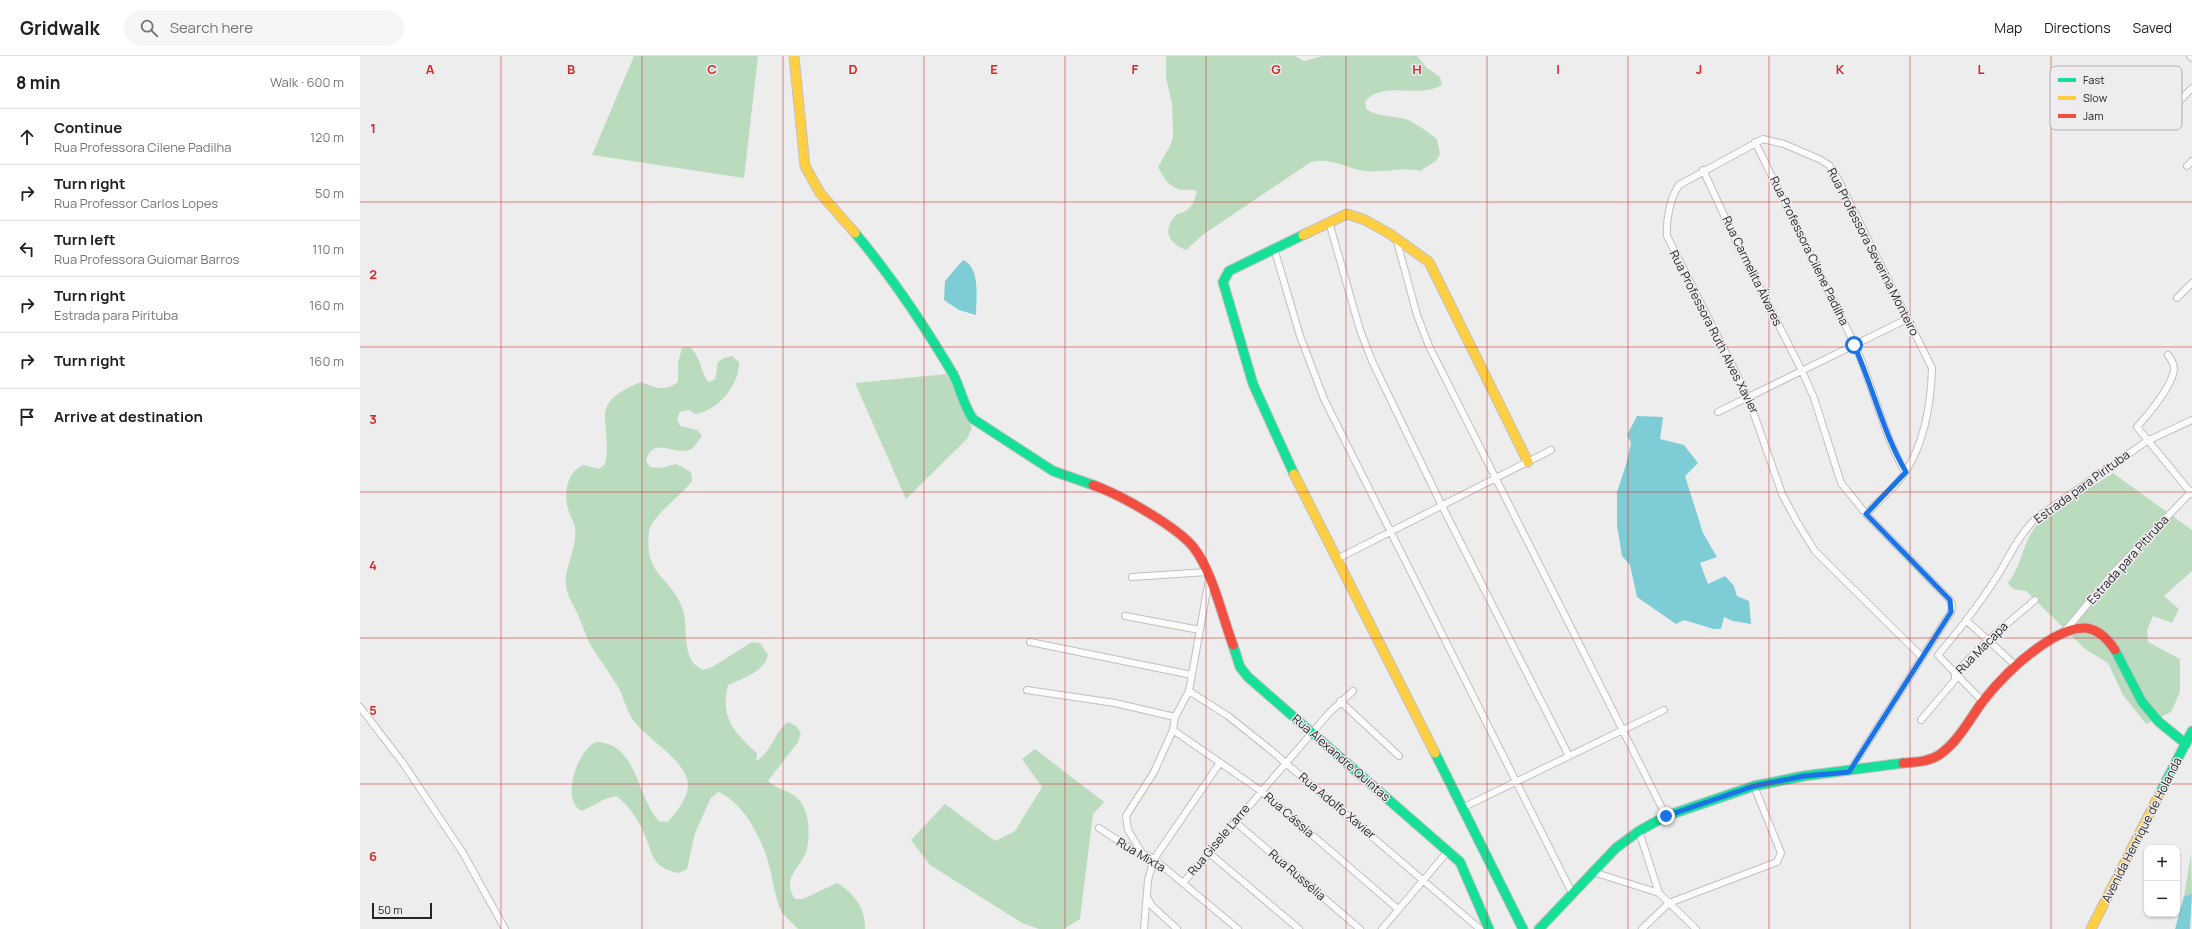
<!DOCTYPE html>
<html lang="en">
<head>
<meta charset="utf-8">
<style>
	body { margin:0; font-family:Manrope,sans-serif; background:#f6f6f6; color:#202124 }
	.controls { position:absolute; right:12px; bottom:12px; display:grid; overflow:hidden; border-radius:8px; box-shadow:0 1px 3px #0004 }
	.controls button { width:36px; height:36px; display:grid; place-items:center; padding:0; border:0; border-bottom:1px solid #e0e0e0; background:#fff; color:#202124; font:20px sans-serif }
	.scale { position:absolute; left:12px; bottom:10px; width:60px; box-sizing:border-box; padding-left:4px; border:2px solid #262526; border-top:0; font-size:11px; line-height:14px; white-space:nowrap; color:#262526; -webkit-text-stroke:3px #efecef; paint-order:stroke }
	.stop { position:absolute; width:12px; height:12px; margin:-9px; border:3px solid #1a73e8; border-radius:50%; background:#fff }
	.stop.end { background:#1a73e8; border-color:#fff; box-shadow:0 1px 4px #0008 }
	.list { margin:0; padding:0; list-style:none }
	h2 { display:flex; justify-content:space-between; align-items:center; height:52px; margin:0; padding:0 16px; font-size:17px }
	h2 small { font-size:13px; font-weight:400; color:#757577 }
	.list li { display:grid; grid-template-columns:26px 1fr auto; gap:12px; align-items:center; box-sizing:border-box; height:56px; padding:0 16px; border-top:1px solid #e0e0e0 }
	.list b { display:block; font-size:15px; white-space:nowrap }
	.list p { margin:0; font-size:13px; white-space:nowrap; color:#757577 }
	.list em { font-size:13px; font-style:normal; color:#757577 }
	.icon { flex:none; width:22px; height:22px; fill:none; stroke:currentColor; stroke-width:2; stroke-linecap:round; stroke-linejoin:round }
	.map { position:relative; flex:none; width:1832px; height:873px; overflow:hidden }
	header { display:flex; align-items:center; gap:24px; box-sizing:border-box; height:56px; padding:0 20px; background:#fff; border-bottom:1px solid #e0e0e0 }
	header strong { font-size:19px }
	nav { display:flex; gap:22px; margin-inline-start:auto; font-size:14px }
	.search { width:280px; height:36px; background:#f6f6f6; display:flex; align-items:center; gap:10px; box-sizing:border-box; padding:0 14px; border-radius:22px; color:#757577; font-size:15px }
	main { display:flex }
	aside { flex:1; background:#fff }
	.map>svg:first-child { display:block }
</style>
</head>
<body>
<header>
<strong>Gridwalk</strong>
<div class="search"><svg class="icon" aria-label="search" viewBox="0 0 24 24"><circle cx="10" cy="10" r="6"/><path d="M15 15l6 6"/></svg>Search here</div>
<nav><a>Map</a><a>Directions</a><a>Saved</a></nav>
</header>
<main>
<aside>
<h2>8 min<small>Walk · 600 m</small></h2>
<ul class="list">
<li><svg class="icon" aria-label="ahead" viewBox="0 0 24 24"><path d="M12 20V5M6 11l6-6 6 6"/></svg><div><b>Continue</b><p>Rua Professora Cilene Padilha</p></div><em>120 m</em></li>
<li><svg class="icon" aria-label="right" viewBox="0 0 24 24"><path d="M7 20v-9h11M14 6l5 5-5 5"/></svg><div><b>Turn right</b><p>Rua Professor Carlos Lopes</p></div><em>50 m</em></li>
<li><svg class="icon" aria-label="left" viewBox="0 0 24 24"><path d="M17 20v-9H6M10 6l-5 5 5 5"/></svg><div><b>Turn left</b><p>Rua Professora Guiomar Barros</p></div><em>110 m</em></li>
<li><svg class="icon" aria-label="right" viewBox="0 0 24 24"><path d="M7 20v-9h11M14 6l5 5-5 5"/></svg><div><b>Turn right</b><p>Estrada para Pirituba</p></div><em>160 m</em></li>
<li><svg class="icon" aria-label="right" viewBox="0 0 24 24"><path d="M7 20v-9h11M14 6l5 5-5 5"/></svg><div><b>Turn right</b></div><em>160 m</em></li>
<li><svg class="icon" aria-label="arrive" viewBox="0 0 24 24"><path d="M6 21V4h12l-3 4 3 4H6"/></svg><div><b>Arrive at destination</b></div></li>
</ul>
</aside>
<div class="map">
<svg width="1832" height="873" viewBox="0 0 1832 873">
	<rect width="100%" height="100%" fill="#eeedee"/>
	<path fill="#bbdbbe" d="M274,0H398L384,122L232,99Z
		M806,0H935L944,5L963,0H1057L1067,12L1080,21L1082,29C1057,43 1026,24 1005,45L1006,53C1019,62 1034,59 1048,64C1058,69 1068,76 1077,83L1080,98L1076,105L1060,115C1042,111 1023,117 1005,115C986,112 969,101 951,106L844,178L826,194C807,186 802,174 817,158C830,155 834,148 837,135C831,133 827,134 821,134C810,132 802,120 798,111L811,88L813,80L812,48L806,22Z
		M330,291C341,301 340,314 348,326L355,324L358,306L364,302L372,300L379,306C380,328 359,354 336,358L329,354L320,356L317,363L320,370L337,374L342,380C338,385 335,392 329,394C313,400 293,379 286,405L290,411L300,412L316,408L331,416L332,425C323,438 291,461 289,475C284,521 309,518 322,551C330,571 319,604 343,614L352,611L392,586L400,587L408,599C404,616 383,622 368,629C360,662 374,676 397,697L396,705C412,696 414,676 428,666L436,670L441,677L438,686L408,725C418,735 434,734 442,748C450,761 450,783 446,796C439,814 421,822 435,843H443L477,827C494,837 506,853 505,873H438L422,857L419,850C413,833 412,815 406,799C398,776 381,745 358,736L351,742L335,777L327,813L319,817C290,812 293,796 283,775C277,761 268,749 256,740L245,743L222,755C197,742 223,684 239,686C278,690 277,742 299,765L307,766C316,759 329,740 328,727C324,703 287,683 273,664C266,654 264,641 258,631C251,618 241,606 233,593C226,582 223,569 217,557C214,550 209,543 207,535C201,514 218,494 215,473C215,467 211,462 209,456C203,439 206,417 223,409L239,413L245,408C254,365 224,349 281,326C294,332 305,336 318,326V307L322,292Z
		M587,318L612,372L607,383L546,443L495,327Z
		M1753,417L1832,474V515L1804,540L1819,553L1812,567L1793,560L1787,575L1788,586L1820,603V636L1811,656L1786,668L1763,639L1748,607L1725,593L1666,535L1653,533L1648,527C1661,511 1662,491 1673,474C1681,460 1737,428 1753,417Z
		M675,693L744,746L733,758L720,863L704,873H679L662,867L570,809L551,784L585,748L635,785L655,775L682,731L662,703Z
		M1831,798L1832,838L1824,840Z"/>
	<path fill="#7dccd6" d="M603,204C621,212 616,242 616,259L599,254L584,244L585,225Z
		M1277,360L1303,361L1300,383L1324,389L1338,407L1325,420L1343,477L1357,501L1340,507L1348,528L1365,520L1374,530L1377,540L1389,545L1391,568L1373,565L1364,561L1361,573H1354L1324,564L1316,568L1277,541L1270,509L1262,500L1257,469V436L1266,409L1271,387L1267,379Z
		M1832,838L1830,873H1815L1824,840Z"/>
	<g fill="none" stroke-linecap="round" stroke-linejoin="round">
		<defs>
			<path id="street" d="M1830,0L1832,2
				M1807,58L1832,32
				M1395,86L1495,289C1513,331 1523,377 1545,416
				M1827,110L1832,105
				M1343,114L1377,187L1442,315L1454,342L1481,427L1506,458L1590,544L1592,549L1591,556L1489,716
				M969,166L1000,274L1012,305L1082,450L1209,700
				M1036,182L1057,259L1069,290L1306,760
				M914,192L940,280L964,343L1212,837
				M1817,242L1832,227
				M1808,299C1811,303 1814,307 1814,313C1813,329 1788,359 1777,371L1832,438
				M1358,356L1547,263
				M1506,458C1518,445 1536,431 1546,415C1565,385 1571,347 1572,312L1478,123L1469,109L1459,103L1424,88L1403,83L1319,129C1310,142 1306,164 1307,180L1388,341L1422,438L1437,466L1455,495L1562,601
				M977,503L1191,394
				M772,521L847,516
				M765,560L840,574
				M1607,565L1655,609
				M1706,574L1753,517L1832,435
				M670,586L832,619
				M667,634L755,647L815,661
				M829,635L868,660L907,691L1120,873
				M980,645L1039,700
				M1623,646L1578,599C1601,572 1622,545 1641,514C1652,495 1659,480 1675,463L1787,385L1832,364
				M0,651L43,707L103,797L145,873
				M1561,664L1595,624V617L1628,584L1675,544
				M813,674L901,735L1038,853
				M1102,752L1304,654
				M874,765L1000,873
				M739,772L768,791L794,803L878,873
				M1279,775L1299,837
				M848,796L939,873
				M782,797L768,774L766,760L794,716L813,674L815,661L829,635L849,523
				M1233,816L1299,837L1336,873
				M823,827L969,657L993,635
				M787,841L792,850L817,873
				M784,873L788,824L794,803L859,708
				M1022,873L1088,795
				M1282,873L1309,847L1417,806L1421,797L1394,730"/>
			<path id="fast" d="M495,177C532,221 564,269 593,318C601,333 603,349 613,363L693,415L733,429
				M934,418L893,328L863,226L869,215L943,179
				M873,589L880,611L888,621L1100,806L1129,873
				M1755,594L1782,646L1799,666L1826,688
				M1075,697L1163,873
				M1800,737L1832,675
				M1179,873L1256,792L1279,775L1306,760L1394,730L1444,720L1543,707"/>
			<path id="slow" d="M434,0L445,110L460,137L495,177
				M943,179L987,158L1005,164L1030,178L1069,206L1168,406
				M934,418L1075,697
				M1731,873L1800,737"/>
			<path id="jam" d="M733,429C759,438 818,471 834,492C853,517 862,560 873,589
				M1543,707C1556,706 1568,706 1579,699C1598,686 1609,664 1623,645C1643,620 1666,598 1693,582C1720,567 1737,567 1755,594"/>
		</defs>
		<use href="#street" stroke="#c1c0c1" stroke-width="8"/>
		<use href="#fast" stroke="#c1c0c1" stroke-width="11"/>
		<use href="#slow" stroke="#c1c0c1" stroke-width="11"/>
		<use href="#jam" stroke="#c1c0c1" stroke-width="11"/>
		<use href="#street" stroke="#fcfcfc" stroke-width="6"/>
		<use href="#fast" stroke="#16e098" stroke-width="9"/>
		<use href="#slow" stroke="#ffcf43" stroke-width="9"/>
		<use href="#jam" stroke="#f24e42" stroke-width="9"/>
	</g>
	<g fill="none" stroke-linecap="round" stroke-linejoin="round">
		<path stroke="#1a73e8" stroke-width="5" d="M1306,760L1394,730L1444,720L1489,716L1591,556L1590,544L1506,458L1546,416C1523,377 1513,331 1494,289"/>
	</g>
	<path fill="none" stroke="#d62828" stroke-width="1" stroke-opacity="0.55" d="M141,0V873M282,0V873M423,0V873M564,0V873M705,0V873M846,0V873M986,0V873M1127,0V873M1268,0V873M1409,0V873M1550,0V873M1691,0V873M0,146H1832M0,291H1832M0,436H1832M0,582H1832M0,728H1832"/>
	<g text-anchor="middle" stroke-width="3" stroke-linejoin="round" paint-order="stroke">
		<g font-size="12" fill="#262526" stroke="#efecef">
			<text transform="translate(1449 195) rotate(64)" y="4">Rua Professora Cilene Padilha</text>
			<text transform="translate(1513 196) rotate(63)" y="4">Rua Professora Severina Monteiro</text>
			<text transform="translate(1392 215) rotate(64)" y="4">Rua Carmelita Álvares</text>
			<text transform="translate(1354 276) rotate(63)" y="4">Rua Professora Ruth Alves Xavier</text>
			<text transform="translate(1722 431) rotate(-36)" y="4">Estrada para Pirituba</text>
			<text transform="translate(1768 504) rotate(-48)" y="4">Estrada para Pitiruba</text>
			<text transform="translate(1622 592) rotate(-45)" y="4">Rua Macapa</text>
			<text transform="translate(981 702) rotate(41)" y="4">Rua Alexandre Quintas</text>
			<text transform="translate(977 750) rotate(40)" y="4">Rua Adolfo Xavier</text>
			<text transform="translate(929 759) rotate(41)" y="4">Rua Cássia</text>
			<text transform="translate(1782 774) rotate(-63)" y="4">Avenida Henrique de Holanda</text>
			<text transform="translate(859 784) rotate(-50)" y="4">Rua Gisele Larre</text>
			<text transform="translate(781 799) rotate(31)" y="4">Rua Mixta</text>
			<text transform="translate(937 819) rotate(41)" y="4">Rua Russélia</text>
		</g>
	</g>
	<rect x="1690" y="10" width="132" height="64" rx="6" fill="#efecef" stroke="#b3b0b3" stroke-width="1"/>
	<rect x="1698" y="22" width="18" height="4" fill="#16e098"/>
	<rect x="1698" y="40" width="18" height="4" fill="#ffcf43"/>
	<rect x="1698" y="58" width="18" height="4" fill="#f24e42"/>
	<g font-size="11" fill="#262526">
		<text x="1723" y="28">Fast</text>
		<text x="1723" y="46">Slow</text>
		<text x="1723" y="64">Jam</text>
	</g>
	<g font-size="13" text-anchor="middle" font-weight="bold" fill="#d62828" stroke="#efecef" stroke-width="3" stroke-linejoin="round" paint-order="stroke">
		<text x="70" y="18">A</text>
		<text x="211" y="18">B</text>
		<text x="352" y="18">C</text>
		<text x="493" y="18">D</text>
		<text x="634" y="18">E</text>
		<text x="775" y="18">F</text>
		<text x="916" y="18">G</text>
		<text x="1057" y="18">H</text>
		<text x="1198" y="18">I</text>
		<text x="1339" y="18">J</text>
		<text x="1480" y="18">K</text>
		<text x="1621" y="18">L</text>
		<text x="13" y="77">1</text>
		<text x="13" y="223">2</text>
		<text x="13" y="368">3</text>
		<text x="13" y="514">4</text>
		<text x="13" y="659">5</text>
		<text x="13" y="805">6</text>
	</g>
</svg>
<div class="controls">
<button>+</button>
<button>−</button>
</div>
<div class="scale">50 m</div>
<div class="stop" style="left:1494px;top:289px"></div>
<div class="stop end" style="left:1306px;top:760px"></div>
</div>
</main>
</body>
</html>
